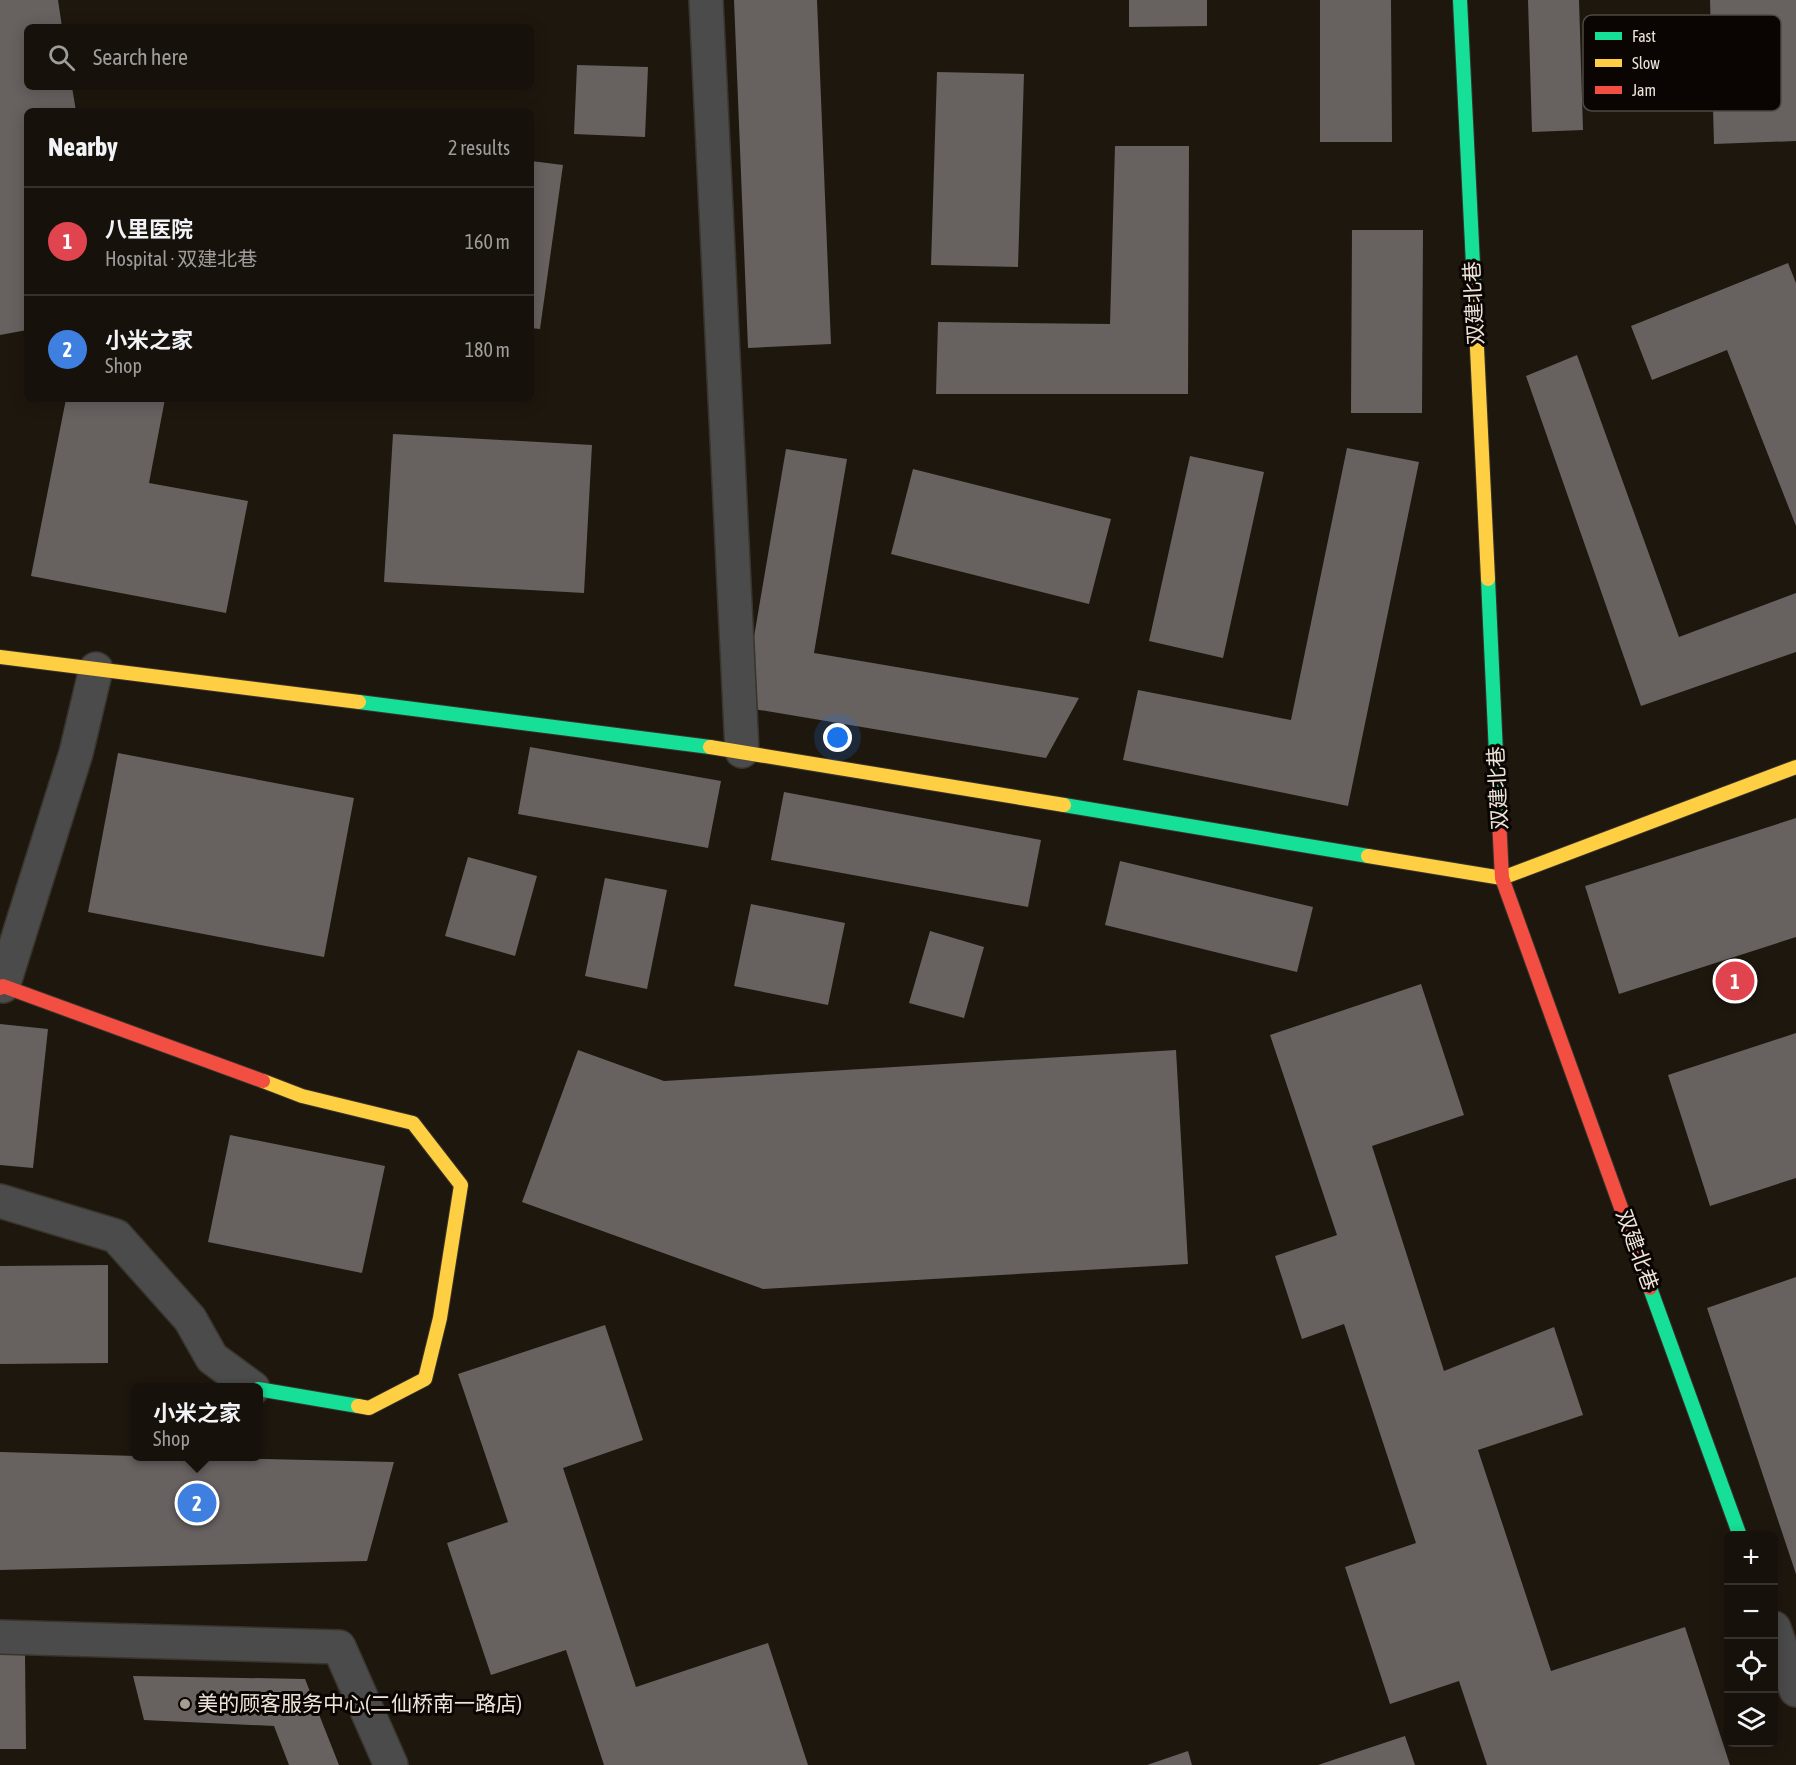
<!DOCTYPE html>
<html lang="en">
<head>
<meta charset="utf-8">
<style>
	body { margin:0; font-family:"Asap Condensed","Noto Sans SC",sans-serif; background:#231f18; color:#f1f3f6 }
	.controls { position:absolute; right:18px; bottom:18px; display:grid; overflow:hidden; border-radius:9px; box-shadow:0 3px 15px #0003 }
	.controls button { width:54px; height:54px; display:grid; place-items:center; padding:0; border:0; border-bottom:2px solid #35312b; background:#16110a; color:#f1f3f6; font:30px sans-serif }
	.you { position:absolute; left:838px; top:738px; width:21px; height:21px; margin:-15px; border:4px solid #fff; border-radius:50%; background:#1a73e8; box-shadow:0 0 0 9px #1a73e833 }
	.badge { display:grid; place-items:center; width:39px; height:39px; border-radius:50%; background:#1a73e8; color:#fff; font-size:20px; font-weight:700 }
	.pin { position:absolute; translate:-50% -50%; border:3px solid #fff; box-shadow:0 2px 6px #0006 }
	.popup { position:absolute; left:131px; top:1383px; width:132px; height:78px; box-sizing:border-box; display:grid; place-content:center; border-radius:9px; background:#16110a; filter:drop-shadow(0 2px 4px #0005); font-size:20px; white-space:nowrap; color:#9e9d9c }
	.popup b { font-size:22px; color:#f1f3f6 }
	.popup::after { content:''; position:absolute; left:50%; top:100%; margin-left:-12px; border:12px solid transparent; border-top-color:#16110a }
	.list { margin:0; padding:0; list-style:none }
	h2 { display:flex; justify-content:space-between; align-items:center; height:78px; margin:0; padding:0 24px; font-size:26px }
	h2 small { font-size:20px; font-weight:400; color:#9e9d9c }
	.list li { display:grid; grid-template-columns:39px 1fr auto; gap:18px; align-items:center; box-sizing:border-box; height:108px; padding:0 24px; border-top:2px solid #35312b }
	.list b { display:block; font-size:22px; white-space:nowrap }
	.list p { margin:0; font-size:20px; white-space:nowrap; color:#9e9d9c }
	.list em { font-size:20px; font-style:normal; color:#9e9d9c }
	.icon { flex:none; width:33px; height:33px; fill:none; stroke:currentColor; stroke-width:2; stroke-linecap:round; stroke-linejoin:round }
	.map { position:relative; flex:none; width:1796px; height:1765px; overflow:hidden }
	.search { position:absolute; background:#16110a; box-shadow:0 3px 15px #0003; left:24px; top:24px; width:510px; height:66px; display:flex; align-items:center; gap:15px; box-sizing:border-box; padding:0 21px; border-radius:9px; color:#9e9d9c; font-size:22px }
	.panel { position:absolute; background:#16110a; box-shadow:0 3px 15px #0003; left:24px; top:108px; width:510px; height:294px; border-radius:9px }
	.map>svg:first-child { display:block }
</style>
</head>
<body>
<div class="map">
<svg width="1796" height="1765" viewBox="0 0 1796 1765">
	<rect width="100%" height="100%" fill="#1e170e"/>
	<path fill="#676160" d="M0,0H58L62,27H27V87H72L76,111H27V330L0,335Z
		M734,0H817L831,344L748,348Z
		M1129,0H1207V26L1129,27Z
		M1320,0H1391L1392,142H1320Z
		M1528,0H1579L1583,130L1532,132Z
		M1710,0H1796V141L1714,144Z
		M577,65L648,67L645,137L574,134Z
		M937,72L1024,74L1018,267L931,265Z
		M1115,146H1189L1188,394H936L938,322L1110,324Z
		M531,161L563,165L540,329L531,328Z
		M1352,230H1423L1422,413H1351Z
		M1788,263L1796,283V526L1727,350L1652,380L1631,326Z
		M1577,355L1679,637L1796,593V652L1641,706L1526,376Z
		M66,399H165L149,483L248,501L226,613L31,576Z
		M393,434L592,445L584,593L384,582Z
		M1347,448L1419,462L1348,806L1123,760L1138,690L1291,720Z
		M786,449L847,459L814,653L1079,698L1046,758L742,707Z
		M1190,456L1264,472L1223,658L1149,641Z
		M913,469L1111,519L1089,604L891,554Z
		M530,747L721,781L708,848L518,814Z
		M118,753L354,798L324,957L88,912Z
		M784,792L1041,840L1028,907L771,860Z
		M1796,818V937L1619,994L1585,886Z
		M468,857L537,876L515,956L445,936Z
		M1120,861L1313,907L1297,972L1105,925Z
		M605,878L667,890L647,989L585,976Z
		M751,904L845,923L828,1005L734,986Z
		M930,931L984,947L964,1018L909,1003Z
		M1421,984L1464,1115L1372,1146L1444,1371L1554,1327L1583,1415L1478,1450L1551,1671L1685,1627L1730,1765H1487L1459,1681L1390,1704L1345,1567L1416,1543L1344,1324L1302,1339L1275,1256L1337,1235L1270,1035Z
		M0,1024L48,1029L33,1168L0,1165Z
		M1796,1033V1178L1710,1206L1668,1075Z
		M578,1050L664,1081L1176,1050L1188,1264L763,1289L522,1202Z
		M230,1135L385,1166L362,1273L208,1242Z
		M108,1265V1363L0,1364V1266Z
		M1796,1277V1574L1707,1308Z
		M605,1325L643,1440L563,1468L636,1687L768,1643L808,1765H604L566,1650L491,1675L447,1543L508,1522L458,1374Z
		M0,1452L136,1456L394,1462L367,1561L0,1570Z
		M0,1655H25L26,1749H0Z
		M133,1676L305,1679L339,1765H289L274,1726L144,1720Z
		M1405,1736L1415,1765H1318Z
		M1188,1751L1192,1765H1147Z"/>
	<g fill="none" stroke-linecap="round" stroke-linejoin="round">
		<defs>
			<path id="street" d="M706,0L742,751
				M3,986L76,753L96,669
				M0,1201L116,1236L190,1319L212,1358L253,1388
				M1774,1628L1796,1690
				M0,1637L339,1647L391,1765"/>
			<path id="fast" d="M1460,0L1474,285
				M1488,579L1499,819
				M359,702L710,747
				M1064,805L1368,856
				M1650,1288L1740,1536
				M258,1389L358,1406"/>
			<path id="slow" d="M1474,285L1488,579
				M0,657L359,702
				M710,747L1064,805
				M1368,856L1502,878L1796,767
				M263,1081L302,1096L413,1123L461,1185L440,1318L425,1379L369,1408L358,1406"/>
			<path id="jam" d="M1499,819L1502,878L1650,1288
				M0,988L3,986L263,1081"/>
		</defs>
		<use href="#street" stroke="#39342c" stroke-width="36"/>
		<use href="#fast" stroke="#39342c" stroke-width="16"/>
		<use href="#slow" stroke="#39342c" stroke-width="16"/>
		<use href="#jam" stroke="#39342c" stroke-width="16"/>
		<use href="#street" stroke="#4b4b4b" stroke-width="33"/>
		<use href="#fast" stroke="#16e098" stroke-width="14"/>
		<use href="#slow" stroke="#ffcf43" stroke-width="14"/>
		<use href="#jam" stroke="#f24e42" stroke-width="14"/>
	</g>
	<circle fill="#a59c92" stroke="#0a0502" stroke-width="2" cx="185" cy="1704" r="6"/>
	<g text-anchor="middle" stroke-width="6" stroke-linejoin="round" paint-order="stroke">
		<g font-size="21" fill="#ede4d9" stroke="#0a0502">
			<text transform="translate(1474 303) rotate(-93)" y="7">双建北巷</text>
			<text transform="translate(1498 788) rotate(-93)" y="7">双建北巷</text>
			<text transform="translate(1637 1250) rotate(70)" y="7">双建北巷</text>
		</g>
		<g font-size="21" fill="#ede4d9" stroke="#0a0502" text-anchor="start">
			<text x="197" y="1711">美的顾客服务中心(二仙桥南一路店)</text>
		</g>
	</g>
	<rect x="1583" y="15" width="198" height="96" rx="9" fill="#0a0502" stroke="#4e4842" stroke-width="1.5"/>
	<rect x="1595" y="32" width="27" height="8" fill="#16e098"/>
	<rect x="1595" y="59" width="27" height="8" fill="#ffcf43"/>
	<rect x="1595" y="86" width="27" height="8" fill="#f24e42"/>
	<g font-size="16" fill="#ede4d9">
		<text x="1632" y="42">Fast</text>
		<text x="1632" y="69">Slow</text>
		<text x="1632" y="96">Jam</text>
	</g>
</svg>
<div class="controls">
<button>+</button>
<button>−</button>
<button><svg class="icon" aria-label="locate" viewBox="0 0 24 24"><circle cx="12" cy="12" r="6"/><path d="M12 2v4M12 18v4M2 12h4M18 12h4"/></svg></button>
<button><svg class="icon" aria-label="layers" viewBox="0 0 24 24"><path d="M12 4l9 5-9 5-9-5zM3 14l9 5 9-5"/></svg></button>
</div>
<div class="you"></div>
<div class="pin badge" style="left:1735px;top:981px;background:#e0444e">1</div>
<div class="pin badge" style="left:197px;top:1503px;background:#3f7fe0">2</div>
<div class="popup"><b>小米之家</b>Shop</div>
<div class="search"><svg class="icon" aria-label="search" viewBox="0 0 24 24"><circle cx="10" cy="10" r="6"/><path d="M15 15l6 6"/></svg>Search here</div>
<section class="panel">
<h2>Nearby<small>2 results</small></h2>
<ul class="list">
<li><span class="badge" style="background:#e0444e">1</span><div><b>八里医院</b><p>Hospital · 双建北巷</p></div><em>160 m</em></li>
<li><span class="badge" style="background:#3f7fe0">2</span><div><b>小米之家</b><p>Shop</p></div><em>180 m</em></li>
</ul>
</section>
</div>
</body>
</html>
